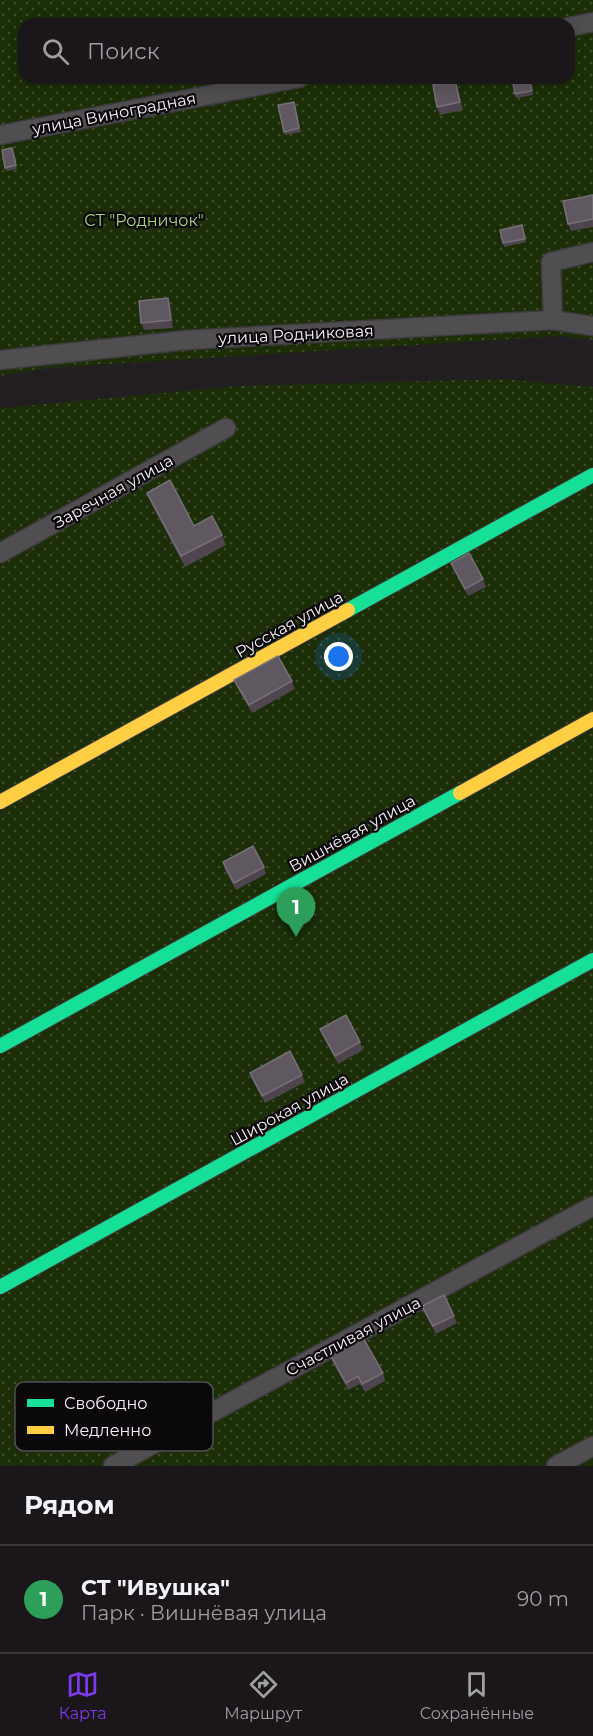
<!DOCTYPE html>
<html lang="ru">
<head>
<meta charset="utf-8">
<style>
	body { margin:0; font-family:Montserrat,sans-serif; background:#231f23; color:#f1f3f6 }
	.you { position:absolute; left:339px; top:657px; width:21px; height:21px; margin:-15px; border:4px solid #fff; border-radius:50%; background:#1a73e8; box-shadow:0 0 0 9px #1a73e833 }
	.badge { display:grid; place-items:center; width:39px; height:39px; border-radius:50%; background:#7c3aed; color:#fff; font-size:20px; font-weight:700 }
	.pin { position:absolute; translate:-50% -50px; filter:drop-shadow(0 2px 3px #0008) }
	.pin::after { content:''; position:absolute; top:32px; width:21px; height:18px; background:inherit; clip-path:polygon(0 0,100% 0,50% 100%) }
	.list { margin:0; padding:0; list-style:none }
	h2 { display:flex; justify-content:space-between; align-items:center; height:78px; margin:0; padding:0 24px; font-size:26px }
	h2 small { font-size:20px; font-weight:400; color:#9f9fa2 }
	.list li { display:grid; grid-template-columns:39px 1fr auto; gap:18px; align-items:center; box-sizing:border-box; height:108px; padding:0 24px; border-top:2px solid #383539 }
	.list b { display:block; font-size:22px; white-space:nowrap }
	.list p { margin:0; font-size:20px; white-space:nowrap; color:#9f9fa2 }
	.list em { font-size:20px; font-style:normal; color:#9f9fa2 }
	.icon { flex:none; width:33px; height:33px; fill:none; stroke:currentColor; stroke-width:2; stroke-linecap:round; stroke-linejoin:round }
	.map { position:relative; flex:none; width:593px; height:1466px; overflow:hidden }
	.search { position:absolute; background:#1a161a; box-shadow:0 3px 15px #0003; left:18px; right:18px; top:18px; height:66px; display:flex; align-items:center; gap:15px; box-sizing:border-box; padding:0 21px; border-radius:18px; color:#9f9fa2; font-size:22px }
	.sheet { height:186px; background:#1a161a }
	nav { display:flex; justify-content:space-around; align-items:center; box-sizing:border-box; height:84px; border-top:2px solid #383539; background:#1a161a; font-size:16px; color:#9f9fa2 }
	nav a { display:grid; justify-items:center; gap:3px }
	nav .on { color:#7c3aed }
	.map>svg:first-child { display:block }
</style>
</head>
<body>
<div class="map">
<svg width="593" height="1466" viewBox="0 0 593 1466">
	<defs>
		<pattern id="garden-dots" width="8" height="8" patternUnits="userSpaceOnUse" patternTransform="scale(1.5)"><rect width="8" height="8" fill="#1b2e07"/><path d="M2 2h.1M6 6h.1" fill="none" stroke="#3d4d2c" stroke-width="1.8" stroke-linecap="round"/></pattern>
	</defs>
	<rect width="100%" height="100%" fill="#221e22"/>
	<path fill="url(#garden-dots)" fill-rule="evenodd" d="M0,0H593V340L561,336L47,368L0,376ZM24,24H569V78H24Z
		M504,379L593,387V1466H0V408L238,386Z"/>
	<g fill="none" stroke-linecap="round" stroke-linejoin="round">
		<defs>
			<path id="street" d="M569,27L593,22
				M0,135L299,78
				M553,320L551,262L593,252
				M0,360L187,340L553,320L593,326
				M0,553L226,428
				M113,1466L593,1206
				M556,1466L593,1446"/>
			<path id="fast" d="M348,610L593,475
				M0,1046L460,793
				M0,1287L593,960"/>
			<path id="slow" d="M460,793L593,719
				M0,802L348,610"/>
		</defs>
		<use href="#street" stroke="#3e3a3e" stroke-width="21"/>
		<use href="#fast" stroke="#3e3a3e" stroke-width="16"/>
		<use href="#slow" stroke="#3e3a3e" stroke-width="16"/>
		<use href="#street" stroke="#514e51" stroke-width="18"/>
		<use href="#fast" stroke="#16e098" stroke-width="14"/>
		<use href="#slow" stroke="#ffcf43" stroke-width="14"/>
	</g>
	<path fill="#4e454e" d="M530,78L533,95L516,98L515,94Z
		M455,80L458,88L463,110L440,115L437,107Z
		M294,102L301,132L285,135L284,132Z
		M14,151L17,169L7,171L5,168Z
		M593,195V227L571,231L568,224Z
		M522,225L526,242L504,247L503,243Z
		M171,306L173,328L144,330L141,323Z
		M147,493L194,526L222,535L226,545L185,567L151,503Z
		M451,563L483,579L486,587L468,596L454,570Z
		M234,680L292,681L295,689L252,713L237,687Z
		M223,862L264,867L266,874L236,890L225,870Z
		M320,1029L360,1042L363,1050L338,1064L323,1036Z
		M250,1073L302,1075L305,1082L265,1103L253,1080Z
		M422,1306L454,1316L457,1323L436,1334L425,1314Z
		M330,1354L383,1373L385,1381L365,1392L360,1384L348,1390L332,1361Z"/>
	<path fill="#352e35" d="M455,80L458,88L463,110L460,102Z
		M168,298L171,306L173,328L171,320Z"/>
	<path fill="#605860" stroke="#787078" stroke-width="1.5" d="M512,78H529L532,91L515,94Z
		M455,80L460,102L437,107L433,85Z
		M294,102L299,128L284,132L278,105Z
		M12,148L16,165L5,168L2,150Z
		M593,195V219L568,224L563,201Z
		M522,225L525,239L503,243L500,230Z
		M168,298L171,320L141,323L139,301Z
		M170,480L194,526L212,516L222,535L181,556L147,493Z
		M469,553L483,579L465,589L451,563Z
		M278,656L292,681L249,705L234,680Z
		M253,846L264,867L234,883L223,862Z
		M346,1015L360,1042L335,1056L320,1029Z
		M290,1051L302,1075L262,1096L250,1073Z
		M444,1295L454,1316L433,1326L422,1306Z
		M362,1336L383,1373L362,1384L358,1376L346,1383L330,1354Z"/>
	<g text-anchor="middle" stroke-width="4.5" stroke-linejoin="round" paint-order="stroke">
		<g font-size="16" fill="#f8f2f8" stroke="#0b080b">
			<text transform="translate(114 113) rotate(-11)" y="6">улица Виноградная</text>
			<text transform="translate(296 334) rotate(-3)" y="6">улица Родниковая</text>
			<text transform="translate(113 491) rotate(-29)" y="6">Заречная улица</text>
			<text transform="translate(289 624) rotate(-29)" y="6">Русская улица</text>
			<text transform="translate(352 833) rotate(-29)" y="6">Вишнёвая улица</text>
			<text transform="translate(289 1109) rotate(-29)" y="6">Широкая улица</text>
			<text transform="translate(353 1336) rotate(-28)" y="6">Счастливая улица</text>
		</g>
		<g font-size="16" fill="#a7d486" stroke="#0b080b">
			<text x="144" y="226">СТ "Родничок"</text>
		</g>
	</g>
	<rect x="15" y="1382" width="198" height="69" rx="9" fill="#0b080b" stroke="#524e52" stroke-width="1.5"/>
	<rect x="27" y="1399" width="27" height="8" fill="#16e098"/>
	<rect x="27" y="1426" width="27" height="8" fill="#ffcf43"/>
	<g font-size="16" fill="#f8f2f8">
		<text x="64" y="1409">Свободно</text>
		<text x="64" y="1436">Медленно</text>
	</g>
</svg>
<div class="you"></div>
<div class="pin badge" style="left:296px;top:937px;background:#2e9e5b">1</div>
<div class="search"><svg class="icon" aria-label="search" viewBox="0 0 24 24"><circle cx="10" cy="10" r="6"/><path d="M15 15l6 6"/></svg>Поиск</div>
</div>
<section class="sheet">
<h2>Рядом<small></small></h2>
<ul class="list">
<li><span class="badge" style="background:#2e9e5b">1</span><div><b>СТ &quot;Ивушка&quot;</b><p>Парк · Вишнёвая улица</p></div><em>90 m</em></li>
</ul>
</section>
<nav>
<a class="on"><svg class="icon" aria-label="map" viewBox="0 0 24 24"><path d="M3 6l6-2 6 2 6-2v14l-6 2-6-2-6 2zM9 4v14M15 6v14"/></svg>Карта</a>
<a><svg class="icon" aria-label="directions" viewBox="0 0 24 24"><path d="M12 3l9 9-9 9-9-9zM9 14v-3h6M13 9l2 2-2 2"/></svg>Маршрут</a>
<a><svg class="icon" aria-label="saved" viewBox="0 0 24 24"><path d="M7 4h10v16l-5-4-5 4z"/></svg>Сохранённые</a>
</nav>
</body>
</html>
